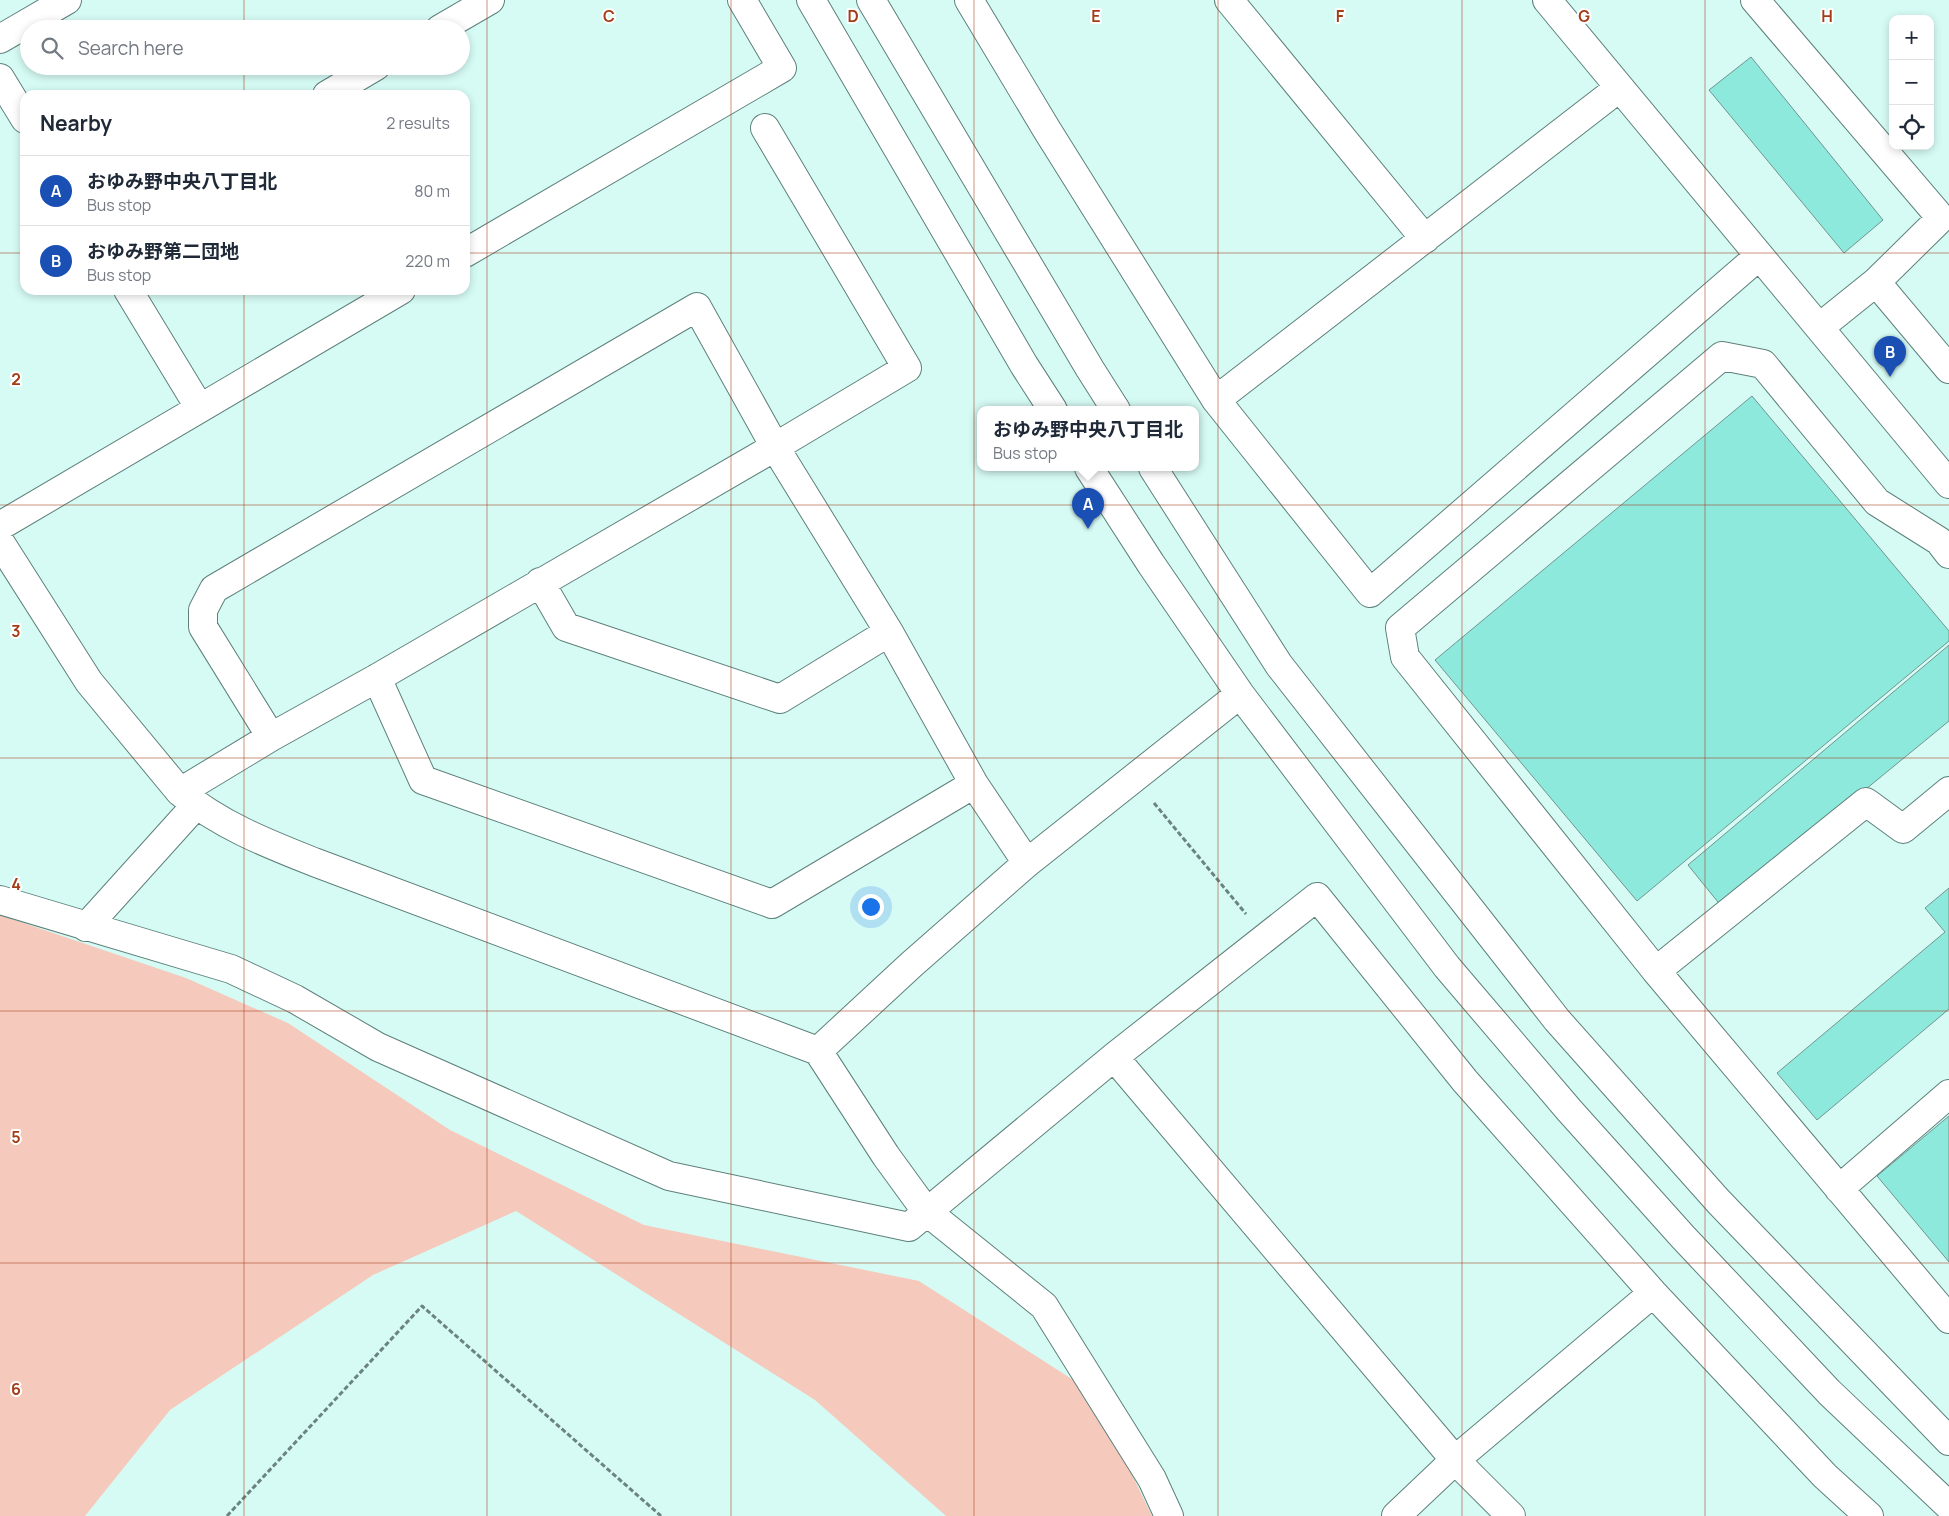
<!DOCTYPE html>
<html lang="en">
<head>
<meta charset="utf-8">
<style>
	body { margin:0; font-family:Manrope,"Noto Sans JP",sans-serif; background:#f6f6f7; color:#1f2937 }
	.controls { position:absolute; right:15px; top:15px; display:grid; overflow:hidden; border-radius:10px; box-shadow:0 2px 8px #0003 }
	.controls button { width:45px; height:45px; display:grid; place-items:center; padding:0; border:0; border-bottom:1px solid #e0e1e3; background:#fff; color:#1f2937; font:25px sans-serif }
	.you { position:absolute; left:870px; top:906px; width:18px; height:18px; margin:-12px; border:4px solid #fff; border-radius:50%; background:#1a73e8; box-shadow:0 0 0 8px #1a73e833 }
	.badge { display:grid; place-items:center; width:32px; height:32px; border-radius:50%; background:#a33d18; color:#fff; font-size:16px; font-weight:700 }
	.pin { position:absolute; translate:-50% -41px; filter:drop-shadow(0 1px 2px #0008) }
	.pin::after { content:''; position:absolute; top:26px; width:18px; height:15px; background:inherit; clip-path:polygon(0 0,100% 0,50% 100%) }
	.popup { position:absolute; left:977px; top:406px; width:222px; height:65px; box-sizing:border-box; display:grid; place-content:center; border-radius:10px; background:#fff; filter:drop-shadow(0 1px 4px #0005); font-size:16px; white-space:nowrap; color:#747a83 }
	.popup b { font-size:19px; color:#1f2937 }
	.popup::after { content:''; position:absolute; left:50%; top:100%; margin-left:-10px; border:10px solid transparent; border-top-color:#fff }
	.list { margin:0; padding:0; list-style:none }
	h2 { display:flex; justify-content:space-between; align-items:center; height:65px; margin:0; padding:0 20px; font-size:21px }
	h2 small { font-size:16px; font-weight:400; color:#747a83 }
	.list li { display:grid; grid-template-columns:32px 1fr auto; gap:15px; align-items:center; box-sizing:border-box; height:70px; padding:0 20px; border-top:1px solid #e0e1e3 }
	.list b { display:block; font-size:19px; white-space:nowrap }
	.list p { margin:0; font-size:16px; white-space:nowrap; color:#747a83 }
	.list em { font-size:16px; font-style:normal; color:#747a83 }
	.icon { flex:none; width:28px; height:28px; fill:none; stroke:currentColor; stroke-width:2; stroke-linecap:round; stroke-linejoin:round }
	.map { position:relative; flex:none; width:1949px; height:1516px; overflow:hidden }
	.search { position:absolute; background:#fff; box-shadow:0 2px 8px #0003; left:20px; top:20px; width:450px; height:55px; display:flex; align-items:center; gap:12px; box-sizing:border-box; padding:0 18px; border-radius:28px; color:#747a83; font-size:19px }
	.panel { position:absolute; background:#fff; box-shadow:0 2px 8px #0003; left:20px; top:90px; width:450px; height:205px; border-radius:15px }
	.map>svg:first-child { display:block }
</style>
</head>
<body>
<div class="map">
<svg width="1949" height="1516" viewBox="0 0 1949 1516">
	<rect width="100%" height="100%" fill="#d6fbf5"/>
	<path fill="#f5cabc" d="M0,915L186,978L288,1023L450,1130L644,1225L919,1281L1092,1392L1152,1516H946L815,1400L516,1211L373,1275L170,1410L85,1516H0Z"/>
	<path fill="#8ee9dd" stroke="#71948f" d="M1751,57L1883,220L1844,253L1709,90Z
		M1752,396L1949,631V641L1637,901L1435,660Z
		M1949,645V721L1722,907L1688,865Z
		M1949,888V1009L1817,1120L1777,1073L1945,932L1925,908Z
		M1949,1116V1262L1877,1176Z"/>
	<g fill="none" stroke-linecap="round" stroke-linejoin="round">
		<defs>
			<path id="minor" d="M811,0L1024,365L1053,410
				M871,0L1090,369L1116,410
				M969,0L1047,130L1216,400L1370,593L1759,256
				M1229,0L1425,239
				M1547,0L1949,484
				M1755,0L1941,218L1876,282L1820,327
				M440,29L490,0
				M0,39L67,0
				M0,78L25,119
				M327,95L376,66
				M465,253L782,68L742,0
				M1876,282L1949,369
				M128,290L199,407
				M1216,400L1619,88
				M1089,468L1151,564L1240,694L1447,967L1569,1110L1683,1237L1829,1392L1949,1506
				M1153,468L1279,665L1557,1020L1718,1201L1949,1441
				M0,526L401,290
				M0,542L89,682L180,792C220,825 266,843 314,862L818,1051L912,964L1027,863L1240,694
				M1949,554L1939,541L1877,502L1763,364L1722,356L1400,628L1405,657L1656,971L1949,1319
				M540,582L566,627L780,699L889,632
				M377,678L423,780L772,904L974,784
				M271,737L203,627V610L214,589L697,307L775,447L907,368L765,128
				M180,792L271,737L377,678L775,447L889,632L974,784L1027,863
				M0,900L231,969L295,999L378,1047L669,1176L909,1227L1114,1057L1455,1460L1511,1516
				M86,927L196,805
				M1656,971L1866,802L1903,829L1949,791
				M818,1051L886,1156L926,1211L1044,1306L1152,1479L1169,1516
				M1114,1057L1317,897L1465,1081L1653,1293L1825,1476L1869,1516
				M1839,1189L1949,1094
				M1396,1516L1455,1460L1653,1293"/>
		</defs>
		<use href="#minor" stroke="#5e807b" stroke-width="30"/>
		<path stroke="#6b8480" stroke-width="3" stroke-dasharray="5 2.5" stroke-linecap="butt" d="M1154,803L1246,914
			M227,1516L422,1306L661,1516"/>
		<use href="#minor" stroke="#fff" stroke-width="28"/>
	</g>
	<path fill="none" stroke="#a33d18" stroke-width="1" stroke-opacity="0.55" d="M244,0V29M487,0V1516M731,0V1516M974,0V1516M1218,0V1516M1462,0V1516M1705,0V1516M244,66V95M0,253H25M465,253H1949M244,290V1516M0,505H1949M0,758H1949M0,1011H1949M0,1263H1949"/>
	<g font-size="16" text-anchor="middle" font-weight="bold" fill="#a33d18" stroke="#fff" stroke-width="4" stroke-linejoin="round" paint-order="stroke">
		<text x="609" y="22">C</text>
		<text x="853" y="22">D</text>
		<text x="1096" y="22">E</text>
		<text x="1340" y="22">F</text>
		<text x="1584" y="22">G</text>
		<text x="1827" y="22">H</text>
		<text x="16" y="385">2</text>
		<text x="16" y="637">3</text>
		<text x="16" y="890">4</text>
		<text x="16" y="1143">5</text>
		<text x="16" y="1395">6</text>
	</g>
</svg>
<div class="controls">
<button>+</button>
<button>−</button>
<button><svg class="icon" aria-label="locate" viewBox="0 0 24 24"><circle cx="12" cy="12" r="6"/><path d="M12 2v4M12 18v4M2 12h4M18 12h4"/></svg></button>
</div>
<div class="you"></div>
<div class="pin badge" style="left:1088px;top:529px;background:#1a4fb4">A</div>
<div class="popup"><b>おゆみ野中央八丁目北</b>Bus stop</div>
<div class="pin badge" style="left:1890px;top:377px;background:#1a4fb4">B</div>
<div class="search"><svg class="icon" aria-label="search" viewBox="0 0 24 24"><circle cx="10" cy="10" r="6"/><path d="M15 15l6 6"/></svg>Search here</div>
<section class="panel">
<h2>Nearby<small>2 results</small></h2>
<ul class="list">
<li><span class="badge" style="background:#1a4fb4">A</span><div><b>おゆみ野中央八丁目北</b><p>Bus stop</p></div><em>80 m</em></li>
<li><span class="badge" style="background:#1a4fb4">B</span><div><b>おゆみ野第二団地</b><p>Bus stop</p></div><em>220 m</em></li>
</ul>
</section>
</div>
</body>
</html>
